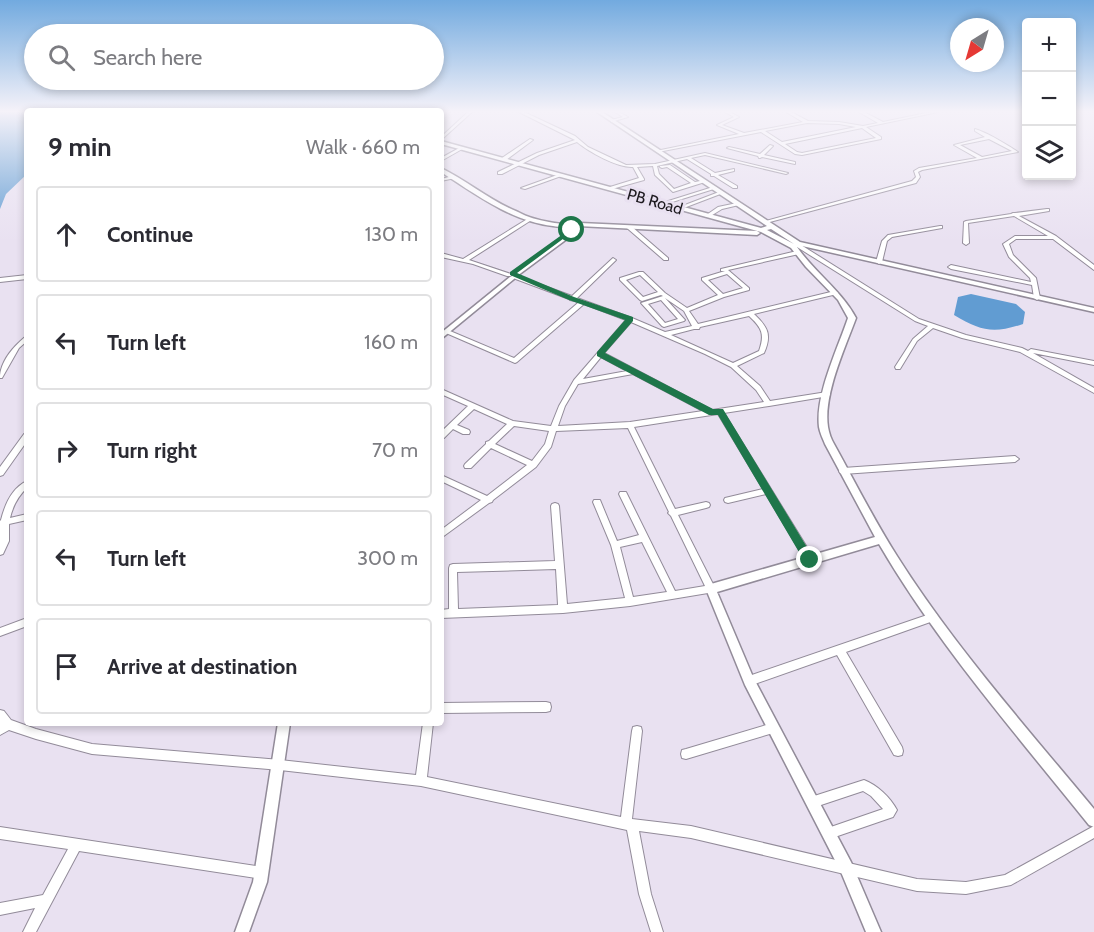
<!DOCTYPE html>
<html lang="en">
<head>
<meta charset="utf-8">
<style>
	body { margin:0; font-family:Cabin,sans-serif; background:#f2f2f3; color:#2b2b33 }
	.controls { position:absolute; right:18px; top:18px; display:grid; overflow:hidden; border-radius:6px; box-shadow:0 3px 9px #0003 }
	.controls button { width:54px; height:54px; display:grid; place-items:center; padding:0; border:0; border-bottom:2px solid #e1e1e2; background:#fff; color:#2b2b33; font:30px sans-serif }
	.compass { position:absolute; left:950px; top:18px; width:54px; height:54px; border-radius:50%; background:#fff; box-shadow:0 3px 9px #0003; rotate:217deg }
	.stop { position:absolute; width:18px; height:18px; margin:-14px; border:4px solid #1e764a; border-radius:50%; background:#fff }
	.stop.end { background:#1e764a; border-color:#fff; box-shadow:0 2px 6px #0008 }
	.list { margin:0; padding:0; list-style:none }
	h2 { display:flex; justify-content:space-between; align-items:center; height:78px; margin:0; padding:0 24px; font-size:26px }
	h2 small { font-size:20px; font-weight:400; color:#7c7c81 }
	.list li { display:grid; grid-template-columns:39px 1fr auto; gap:18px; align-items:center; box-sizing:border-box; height:96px; margin:0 12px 12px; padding:0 12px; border:2px solid #e1e1e2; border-radius:6px }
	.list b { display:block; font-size:22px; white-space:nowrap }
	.list em { font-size:20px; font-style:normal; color:#7c7c81 }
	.icon { flex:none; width:33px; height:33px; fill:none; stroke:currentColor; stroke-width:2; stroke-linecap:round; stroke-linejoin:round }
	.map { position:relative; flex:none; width:1094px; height:932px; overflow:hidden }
	.search { position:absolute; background:#fff; box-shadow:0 3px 9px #0003; left:24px; top:24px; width:420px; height:66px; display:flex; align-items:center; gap:15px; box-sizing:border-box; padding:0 21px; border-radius:33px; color:#7c7c81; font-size:22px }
	.panel { position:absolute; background:#fff; box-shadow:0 3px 9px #0003; left:24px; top:108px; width:420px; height:618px; border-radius:6px }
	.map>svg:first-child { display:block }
</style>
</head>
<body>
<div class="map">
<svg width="1094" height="932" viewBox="0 0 1094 932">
	<rect width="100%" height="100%" fill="#e9e1f1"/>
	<path fill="#619cd2" d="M0,112H27V174L6,194L0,209Z
		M971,294L1016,304L1025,312L1023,324C993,334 981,331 954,315L958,297Z"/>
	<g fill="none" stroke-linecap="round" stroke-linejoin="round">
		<defs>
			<path id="minor" d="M468,112H472L441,140V137Z
				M519,112H524L575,136L588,147L626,165L655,164L705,153L788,173L786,174L705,155L691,158L715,173L734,169V171L718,175L737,186V188H733L714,176H711V174L687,159L657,166L659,174L674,189L691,183L667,167L662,168L660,167V166L670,165L695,182L705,180V182L673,192L655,175L653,166L637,167L644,179V180L612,189L610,188V187L639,178L633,167C618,168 589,152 577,142L539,155L502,174H498V172L537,153L575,140Z
				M615,112H619L628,117L611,122V120L623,117Z
				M725,112H730L739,117L722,125L744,133L803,122L786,112H791L808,121L839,122L863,126L878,123L859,112H864L883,122L931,112H938L866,127L881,137V139L802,155L795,154L761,132L658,152L656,151L739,134L717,125L734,117ZM807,123L839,124L856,127L782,142L765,131ZM862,128L876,138L802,153L797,152L785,144Z
				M975,129C986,132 1008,145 1018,152L922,170L918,172L920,177L916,183L766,223L762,222L912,181L916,177L914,171L919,168L977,158L954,145L985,137L975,131ZM989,139L1012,151L982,157L960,145Z
				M530,139L533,140L506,160H502V158Z
				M770,145L773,146L764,155L795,162V164L762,157L760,158H759L758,156L727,148L729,147L760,154Z
				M461,147L464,148L441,161V158Z
				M560,174L564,175L525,189L521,188Z
				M453,176H455V178L441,181V179Z
				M713,187L717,188L666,204L662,203Z
				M719,192L723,193L681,209L677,208Z
				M737,203L739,204V205L722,209L709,217L705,216L718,207Z
				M1047,209H1049V211L1019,216L1056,236L1094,265V270L1053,239H1016L1009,244L1013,255L1036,278L1040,298L1037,300L1034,298L1032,285L951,269L948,267L951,265L1031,282L1030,278L1009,257L1003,244L1015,236H1048L1014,216L968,223L969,243L966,245L963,243L964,222L966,221L1011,214L1013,213H1015Z
				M529,218L533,219L469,260L511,274V276H507L473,264L441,257V253L463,259Z
				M627,226H631L668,258V260H664L627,228Z
				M940,226H942V228L892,237L887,241L882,262L879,264L876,262L882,241L888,235Z
				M797,245H801L919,319L966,335L1022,348L1028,351L1031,349L1094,361V365L1033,353L1094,388V393L1020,352L962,338L933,328L917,341L900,369H896L895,367L913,339L928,326L915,321L797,247Z
				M797,251L799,252V254L728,270L749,288V290L724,297L689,311L698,324L835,291L838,293L837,294L754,314C768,327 772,335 764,353L737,366L760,386L770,401L827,392L830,394L829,396L769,406L724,413L813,557L814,560L813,563L810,564L807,563L766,494L728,503L725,502L724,500L725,498L763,489L718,414L634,427L675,509L706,502L709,503L710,505L709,507L706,508L678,515L714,586L715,589L714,592L630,606L563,613L441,618V610L449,609V568L450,565L453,564L555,561L551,506L552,504L555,503L558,504L559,506L567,604L625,598L611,545L593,502L594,500H600L617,541L639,535L619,494L620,492H626L627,494L675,591L705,586L671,516L668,513L669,512L628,428L556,431L551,447L536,467L493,500L492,502L489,503L441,538V530L481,500L441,481V475L487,496L527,465L491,448L471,468H465L464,466L465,464L486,444V442L489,441L507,424L474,409L457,425L469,430L470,432L469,434H463L453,429L444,438L441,439V432L468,406L441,394V389L513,421L551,426L559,406L574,380L626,320L584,304L517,362L515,363L446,333V331H450L514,358L579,302L570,300L569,299L513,278V276H517L572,296L613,258L616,260L615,261L577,298L632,318L665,332L692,326L684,311L665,298L685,320L684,321L664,327L662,326L641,303L663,296L661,295L642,301L640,300L620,280V278L639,272H643L665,293L687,308L718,295L702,280V278L725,271H721V269ZM727,274L743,288L723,294L708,280ZM640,275L658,292L643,297L626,280ZM661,300L678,319L665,323L648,304ZM749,316C762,328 765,334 759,351L733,363L671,335L694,329H699L700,327ZM631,322L705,354L731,367L756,390L764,402L712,410L604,353ZM601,357L627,371L583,379ZM633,374L703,411L630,422L558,426L565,406L578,384ZM514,426L549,431L545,444L532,461L495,444ZM642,542L667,592L633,597L620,547ZM556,569L558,605L458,609L457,572Z
				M27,275V279L0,282V278Z
				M27,336V341L19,348L2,378H0C0,362 13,347 25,337Z
				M27,433V441L3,475L0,476V467L24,434Z
				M1015,456L1019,459L1015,462L843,474L840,473L839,471L840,469L843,468Z
				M27,481V488C18,496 13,506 10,518L27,514V520L9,524V541L3,554L0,555V521L1,520C5,504 12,488 27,481Z
				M933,613L936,614L938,617L936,620L846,652L902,747L903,751L902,755L898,756L894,755L837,655L749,686L746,684L744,681L746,678L749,676Z
				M27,618V626L0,636V628Z
				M546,702L550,703L551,707L550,711L546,712L441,713V703Z
				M0,710L4,711L11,720L36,729L92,744L280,760L416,775L423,723H433L427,777L621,817L632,731L633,727L637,726L641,727L642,731L632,819L691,826L917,879L966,882L1005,875L1094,826V838L1011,885L966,894L917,891L691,838L639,831L651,894L663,932H651L639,894L627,830L421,786L280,770L92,754L36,739L9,730L0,735Z
				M773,723L777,724L778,728L777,732L773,733L686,759L682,758L681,754L682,750L686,749Z
				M864,780C877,785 890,797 897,810L893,817L829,839L825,837L823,833L825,829L883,809L871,796L863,791L812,808L808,806L806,802L808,798Z
				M0,827L262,867L266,869L268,873L266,877L262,879L79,851L36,932H23L35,908L0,915V903L43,895L68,849L0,839Z"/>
			<path id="tertiary" d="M597,112H602L800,242L1094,308V312L802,246L797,247C815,273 841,290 856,318C845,348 823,395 828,427C829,433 831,439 834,444C855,482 874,520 897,556C954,646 1026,727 1094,809V827L1089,825C1016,734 938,645 879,544L717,592L753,677L851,862L881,932H866L841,872L745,685L706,589L707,586L711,584L875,537L825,444C823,439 820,433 819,427C815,395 838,348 848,318L838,300L806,267L791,248L761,232L441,144V141L761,228L767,226ZM771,229L794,244L767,230Z
				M441,168C468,181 490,201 518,212C527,217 538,220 549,222C556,224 564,223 571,226C566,228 559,227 553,226C511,221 475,194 441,172Z
				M580,223L757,231L760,233L757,235L578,226V224Z
				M574,229L579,230L517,276L515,277L514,279L441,339V333L510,277L512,276L513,274Z
				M278,723H290L267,882L249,932H235L253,882Z"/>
		</defs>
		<use href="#minor" stroke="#928b99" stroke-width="2"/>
		<use href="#tertiary" stroke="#928b99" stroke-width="3"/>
		<use href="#minor" fill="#fff" fill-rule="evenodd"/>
		<use href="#tertiary" fill="#fff" fill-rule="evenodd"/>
	</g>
	<linearGradient id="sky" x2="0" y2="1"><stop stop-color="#72aadf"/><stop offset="0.46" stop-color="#f5f2f9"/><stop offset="1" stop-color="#f5f2f9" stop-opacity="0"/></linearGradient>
	<rect width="1094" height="242" fill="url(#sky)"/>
	<path fill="#1e764a" d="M570,229L575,230L517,273L574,297L633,317V321L605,353L713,409H723L813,557V564H806L718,415H709L597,356V352L625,320L569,300L510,275V272Z"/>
	<g text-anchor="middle" stroke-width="6" stroke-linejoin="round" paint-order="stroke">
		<g font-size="16" fill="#1d1a1f" stroke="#e9e1f1">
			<text transform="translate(655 201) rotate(16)" y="6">PB Road</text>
		</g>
	</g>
</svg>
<div class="controls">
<button>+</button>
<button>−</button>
<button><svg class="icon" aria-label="layers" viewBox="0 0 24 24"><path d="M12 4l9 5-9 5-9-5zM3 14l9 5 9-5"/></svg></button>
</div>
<svg class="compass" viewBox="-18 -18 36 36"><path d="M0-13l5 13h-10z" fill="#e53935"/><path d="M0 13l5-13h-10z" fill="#7c7c81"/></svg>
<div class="stop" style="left:572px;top:230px"></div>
<div class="stop end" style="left:810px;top:560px"></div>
<div class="search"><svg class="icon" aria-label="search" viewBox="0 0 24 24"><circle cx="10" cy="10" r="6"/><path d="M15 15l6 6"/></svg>Search here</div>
<section class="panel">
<h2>9 min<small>Walk · 660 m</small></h2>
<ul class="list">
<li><svg class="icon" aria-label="ahead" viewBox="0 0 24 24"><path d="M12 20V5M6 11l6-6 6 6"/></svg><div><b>Continue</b></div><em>130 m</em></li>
<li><svg class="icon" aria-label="left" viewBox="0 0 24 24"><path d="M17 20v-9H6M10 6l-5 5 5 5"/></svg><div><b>Turn left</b></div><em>160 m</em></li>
<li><svg class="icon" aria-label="right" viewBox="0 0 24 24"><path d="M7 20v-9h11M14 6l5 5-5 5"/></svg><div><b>Turn right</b></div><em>70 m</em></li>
<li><svg class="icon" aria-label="left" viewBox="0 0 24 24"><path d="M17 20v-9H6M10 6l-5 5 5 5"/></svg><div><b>Turn left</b></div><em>300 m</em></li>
<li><svg class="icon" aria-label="arrive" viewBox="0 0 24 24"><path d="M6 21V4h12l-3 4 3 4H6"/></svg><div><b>Arrive at destination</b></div></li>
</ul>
</section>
</div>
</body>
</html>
